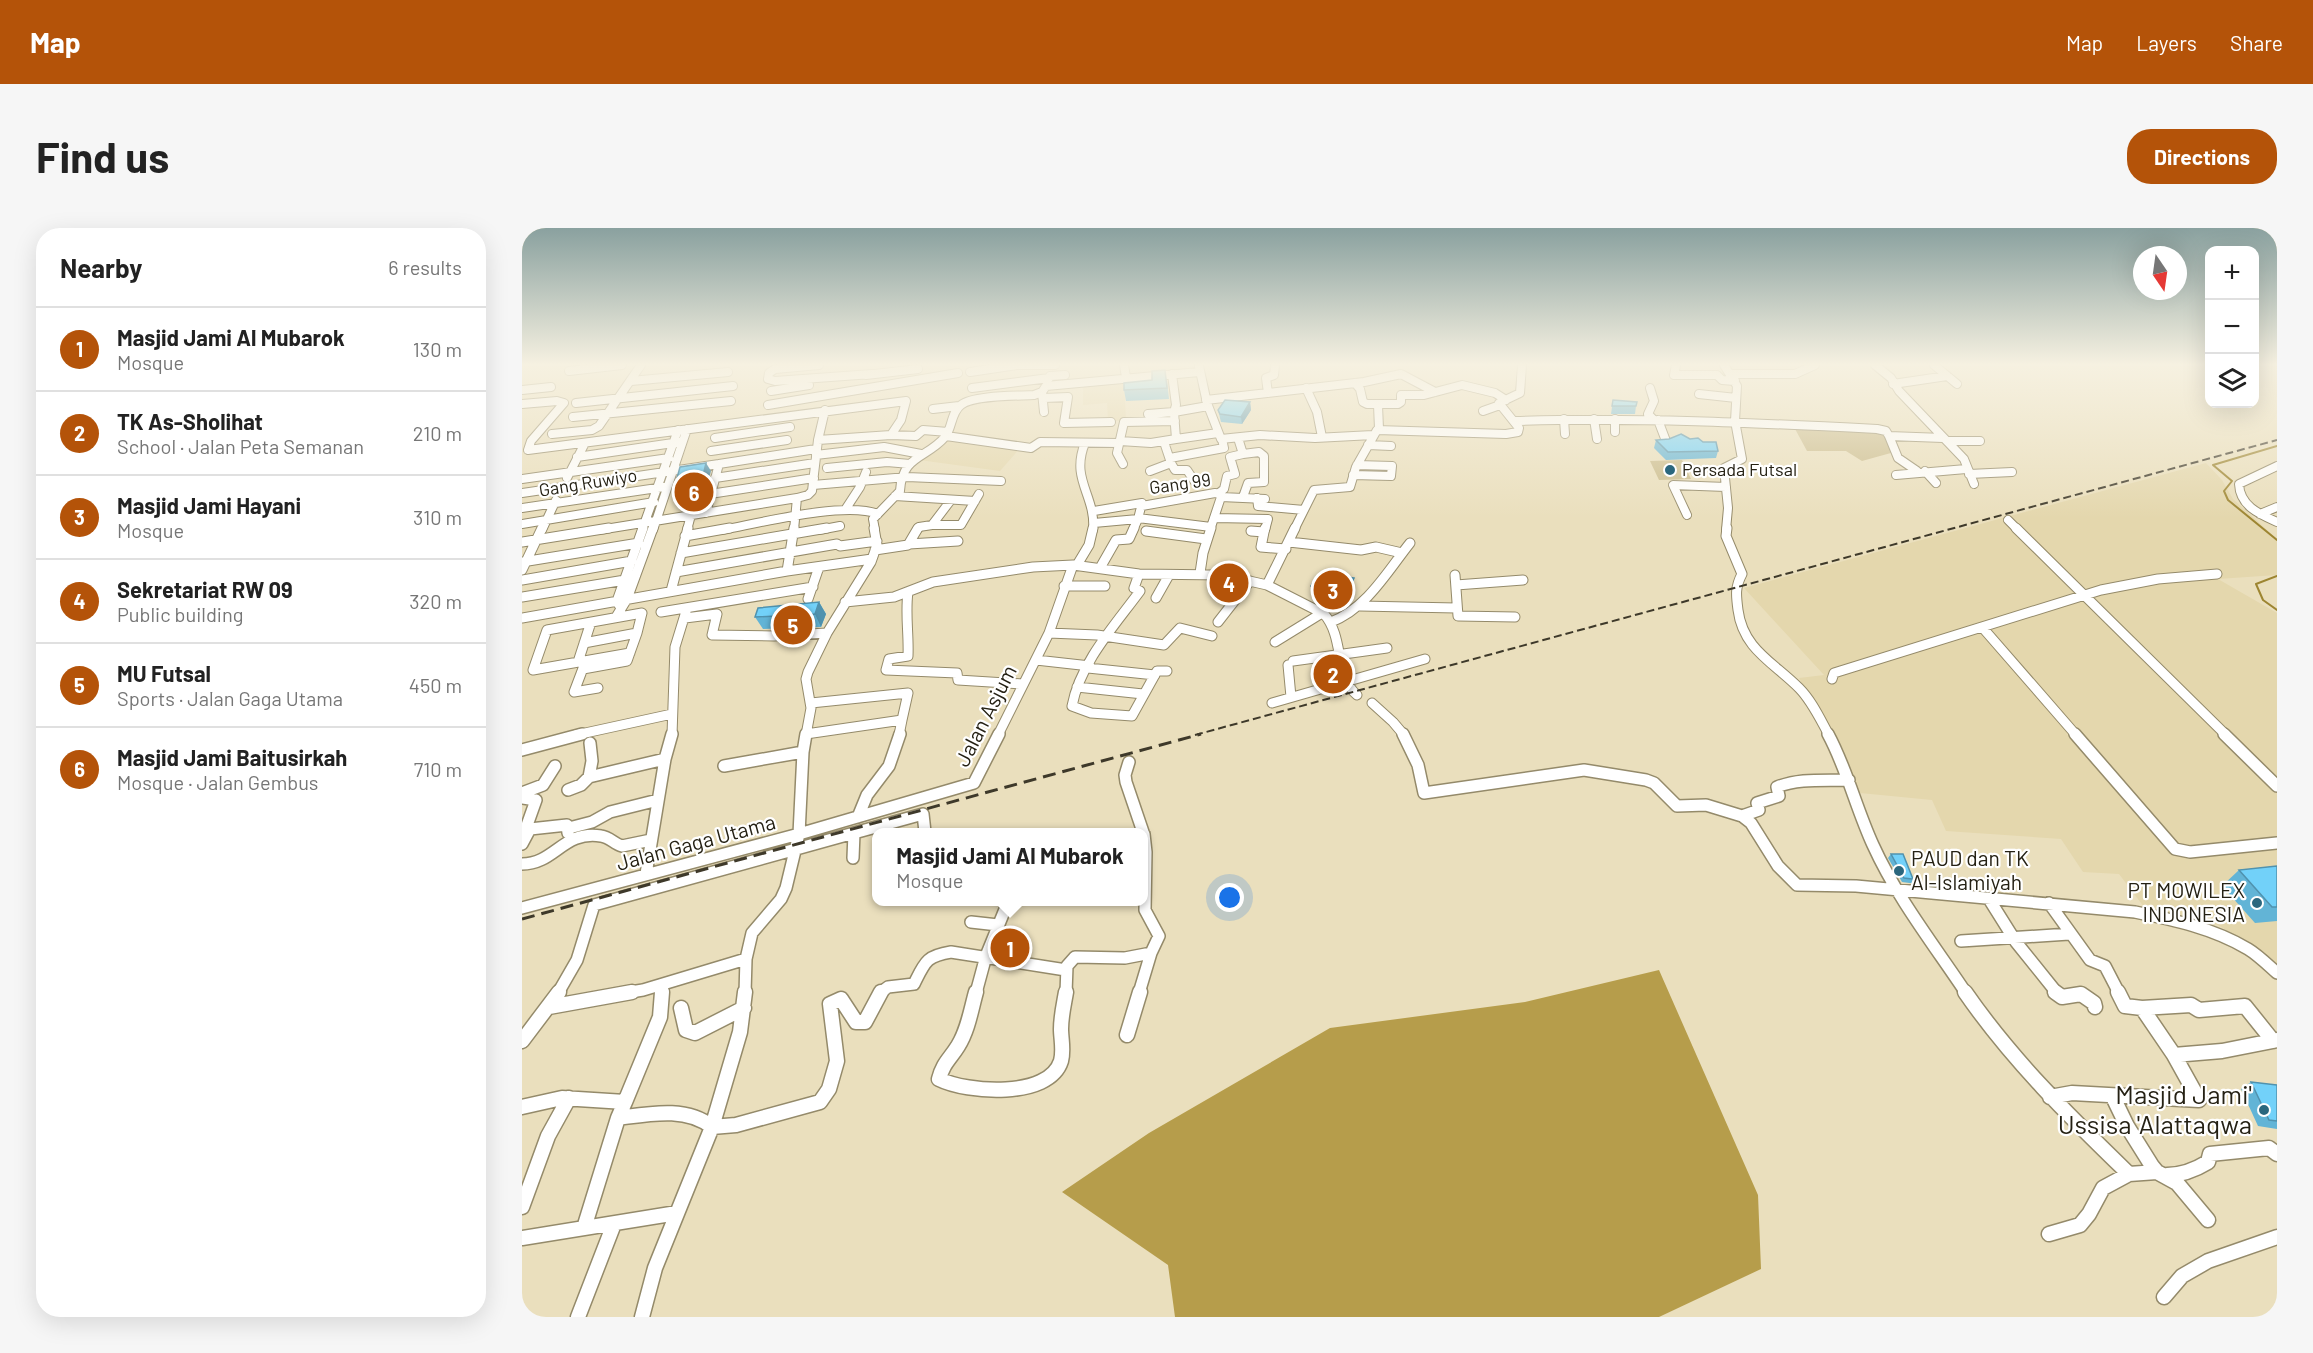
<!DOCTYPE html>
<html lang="en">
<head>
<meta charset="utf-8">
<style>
	body { margin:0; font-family:Barlow,sans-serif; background:#f6f6f6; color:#222 }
	.controls { position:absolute; right:18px; top:18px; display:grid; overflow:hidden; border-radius:12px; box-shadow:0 6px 24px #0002 }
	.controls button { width:54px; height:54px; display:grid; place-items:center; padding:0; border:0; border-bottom:2px solid #e0e0e0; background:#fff; color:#222; font:30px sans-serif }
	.compass { position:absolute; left:1611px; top:18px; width:54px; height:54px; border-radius:50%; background:#fff; box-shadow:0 6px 24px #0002; rotate:167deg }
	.you { position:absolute; left:708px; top:670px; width:21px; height:21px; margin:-15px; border:4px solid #fff; border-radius:50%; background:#1a73e8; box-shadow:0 0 0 9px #1a73e833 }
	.badge { display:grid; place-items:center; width:39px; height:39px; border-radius:50%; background:#b45309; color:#fff; font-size:20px; font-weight:700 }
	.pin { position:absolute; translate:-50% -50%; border:3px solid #fff; box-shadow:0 2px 6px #0006 }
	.popup { position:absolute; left:350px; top:600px; width:276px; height:78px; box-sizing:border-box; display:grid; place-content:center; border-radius:12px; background:#fff; filter:drop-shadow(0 2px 4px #0005); font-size:20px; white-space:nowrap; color:#767676 }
	.popup b { font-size:22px; color:#222 }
	.popup::after { content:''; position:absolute; left:50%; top:100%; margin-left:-12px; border:12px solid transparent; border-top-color:#fff }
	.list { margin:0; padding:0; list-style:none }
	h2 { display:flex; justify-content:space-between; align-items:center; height:78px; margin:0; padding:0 24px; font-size:26px }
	h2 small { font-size:20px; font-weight:400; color:#767676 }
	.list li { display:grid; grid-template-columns:39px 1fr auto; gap:18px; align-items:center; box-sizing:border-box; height:84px; padding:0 24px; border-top:2px solid #e0e0e0 }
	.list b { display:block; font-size:22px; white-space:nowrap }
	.list p { margin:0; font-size:20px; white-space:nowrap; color:#767676 }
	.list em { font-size:20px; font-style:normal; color:#767676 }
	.icon { flex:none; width:33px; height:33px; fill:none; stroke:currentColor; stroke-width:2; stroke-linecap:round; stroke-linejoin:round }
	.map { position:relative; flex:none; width:1755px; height:1089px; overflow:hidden; border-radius:24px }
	header { display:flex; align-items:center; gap:36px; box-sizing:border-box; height:84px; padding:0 30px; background:#b45309; color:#fff }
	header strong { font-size:28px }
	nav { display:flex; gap:33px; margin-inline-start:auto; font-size:21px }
	.intro { display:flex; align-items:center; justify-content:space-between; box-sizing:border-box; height:144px; padding:0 36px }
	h1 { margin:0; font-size:42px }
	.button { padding:15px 27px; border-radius:24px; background:#b45309; color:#fff; font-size:21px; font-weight:700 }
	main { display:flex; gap:36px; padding:0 36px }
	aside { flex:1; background:#fff; border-radius:24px; box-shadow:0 6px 24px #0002 }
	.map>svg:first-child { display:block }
</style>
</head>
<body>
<header>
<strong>Map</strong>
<nav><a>Map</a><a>Layers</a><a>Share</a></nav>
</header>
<div class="intro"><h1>Find us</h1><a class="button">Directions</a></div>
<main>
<aside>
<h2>Nearby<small>6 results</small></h2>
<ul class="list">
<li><span class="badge">1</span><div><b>Masjid Jami Al Mubarok</b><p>Mosque</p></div><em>130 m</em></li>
<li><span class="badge">2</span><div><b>TK As-Sholihat</b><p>School · Jalan Peta Semanan</p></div><em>210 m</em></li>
<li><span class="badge">3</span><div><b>Masjid Jami Hayani</b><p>Mosque</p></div><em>310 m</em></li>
<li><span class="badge">4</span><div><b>Sekretariat RW 09</b><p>Public building</p></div><em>320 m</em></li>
<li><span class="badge">5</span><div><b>MU Futsal</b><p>Sports · Jalan Gaga Utama</p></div><em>450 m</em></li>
<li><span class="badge">6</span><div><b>Masjid Jami Baitusirkah</b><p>Mosque · Jalan Gembus</p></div><em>710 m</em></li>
</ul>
</aside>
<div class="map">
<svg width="1755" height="1089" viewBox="0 0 1755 1089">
	<rect width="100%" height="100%" fill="#eadfbd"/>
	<path fill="#e4d7ad" d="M602,153L604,192L586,194L585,175L561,177V157Z
		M426,209L499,219L478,243L397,232Z
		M1684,235L1700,252L1711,271L1755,311V347L1696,351L1755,385V738L1749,730L1696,697L1625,683L1597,646L1561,644L1539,611L1424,603L1410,572L1338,565L1277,450L1302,447L1222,360Z"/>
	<path fill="#cabb8b" d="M1272,199L1357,204L1364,206L1376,223L1340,233L1324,223H1285Z
		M1160,232L1169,251L1137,252L1128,233Z"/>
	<path fill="#b69d4b" d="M1137,742L1236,967L1239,1041L1137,1089H653L646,1037L540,964L627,905L808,800L1003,774Z"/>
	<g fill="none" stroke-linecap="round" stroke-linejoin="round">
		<path stroke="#9d8531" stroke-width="2" d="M1755,218L1691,237L1710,253L1702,263L1706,272L1755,312
			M1755,348L1734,356L1741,372L1755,382"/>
		<defs>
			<path id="street-far3" d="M297,137L253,141L247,145L246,151L253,153L350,146
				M602,137L604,149
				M1154,137L1152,147H1195L1200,152L1213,153
				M1202,137L1215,158L1213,193L1220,231L1202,240L1206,280L1204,302
				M1353,137L1369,150L1377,163L1442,231L1452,256
				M1412,137L1435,156
				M677,138L685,175L699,211L738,207L793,210L851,207
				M47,143L100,137
				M448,144L495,137H533
				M1209,146H1273L1293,137
				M344,147L396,141
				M528,148L543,147
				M109,153L206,144
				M833,155L838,161L841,174L845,176H876L879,174V167H902L940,157L973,165L984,172
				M1371,156L1425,148
				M450,160L527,150
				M784,160L795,184L800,209
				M1128,160L1132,173L1126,186L1132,192
				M0,162L29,159
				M249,163L287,157
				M520,164L522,184
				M746,165L744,150L752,147L753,137
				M1177,166L1214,170
				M522,170L546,169L542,195L589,194
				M684,172L842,154L879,146L913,164
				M54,175L211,158
				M0,176L35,173L42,175L9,213L6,222L384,173L379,192L369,207L296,212
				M246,177L436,145
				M856,177L857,201
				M686,178L652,184L654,211L696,205
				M411,181L437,178
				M961,183L978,177
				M626,186L652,184L654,177L650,146
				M51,189L209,173
				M1042,191L1043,206
				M1072,191L1075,211
				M1093,191V204
				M1136,192L1144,213
				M992,193C1113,189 1234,195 1355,201L1364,203L1367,208L1421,210
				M30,206L70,202L77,198L119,137
				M369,207L394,208L401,202L426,204
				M424,208L509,220L518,214L597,215
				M1367,208L1376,230L1395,243
				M193,210L268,199
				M716,210L721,226L737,224L742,228V254L726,255L721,269
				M598,213L629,215L654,211
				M1425,213H1458
				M563,215C548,252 574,267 571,302
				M846,217L869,218
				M189,223L265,212
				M294,227L362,219L399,226
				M55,229L158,214
				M648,230L702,220L700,211
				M649,235L653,242H665L673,254
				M197,236L294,221
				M601,236L595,225L602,194L653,193
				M1755,238L1717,256C1718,278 1737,286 1755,294
				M305,240L365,234L388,236
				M628,243L649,235L642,214
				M1403,243L1414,255
				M1447,246L1490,244
				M831,247L869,248L870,238L835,237
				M1374,247L1444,241
				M45,250L63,215
				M193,250L293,235
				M0,251L147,230
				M291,257L385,249L479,253
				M0,265L197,236L184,285
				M697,265L702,261L705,248L713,246L708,229L721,226
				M188,266L292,250
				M373,268L453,273
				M699,269L743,271
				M735,270L736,278L782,282
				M620,278L693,265L698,266L699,269
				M0,280L142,259
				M323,282L338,259L344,244
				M572,283L620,275L616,291L572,295
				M1738,286L1755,279
				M1165,287L1151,257L1204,259
				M616,290L689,299
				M692,290L746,291L743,302
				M1486,292L1496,302
				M0,296L132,274
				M410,297H439L457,266
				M20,302L34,272
				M77,302L275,270
				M120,302L156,202
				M131,302L165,201
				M165,302L169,287
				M200,302C238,295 323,273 356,286
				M272,302L275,270L286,267L290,263L296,212L303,182
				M297,302L318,298
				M353,302L351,291L378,263C380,227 404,231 423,209C430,201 429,184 439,177C451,167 495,168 512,167L520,164L524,158L677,144
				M395,302L397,299L410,297L429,272
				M611,302L616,291
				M688,302L699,269
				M772,302L792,262L828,259L834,239L855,202L984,206L996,204L997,200L977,175L998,165L1000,137"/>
			<path id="street-far2" d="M1205,300L1204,308L1220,346C1213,359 1214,367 1216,382C1221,421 1251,434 1277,460C1290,473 1298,491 1307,507
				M1494,300L1704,507
				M624,303L684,311
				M729,303L742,304L739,319L764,321
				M742,304L743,300
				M163,308L208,300
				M0,314L87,300
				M767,314L839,322L854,319L880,325
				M387,316L436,313
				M353,322L386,317L396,300
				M159,325L305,300
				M0,334L117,315
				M555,337L567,317L571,300
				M578,340L594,312L607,311L612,300
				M0,342L20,300
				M265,343L272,300
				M154,344L315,316L318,318L355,313
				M678,345L681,325L689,300
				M617,346L612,360L618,363C593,397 558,435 550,478L569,485L610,488L635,443H645
				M933,347L936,388L993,389
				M0,352L110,333
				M745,357L773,300
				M934,357L1001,352
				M542,358H583
				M149,363L166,300
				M386,364C383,386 387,406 386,428L367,431L364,442L435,445L436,452L501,456
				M0,369L103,352
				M634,370L647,347
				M286,371L297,339
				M323,374L372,369L411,354L511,339L551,337L617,346L701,347L745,357L802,386C823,410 812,448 835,467
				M97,377L95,373L121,300
				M838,378L934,380
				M139,384L291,359
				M94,389L105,371L131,300
				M0,390L265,343L350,331
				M163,390L195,386L190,407L252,408L305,405
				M696,394L728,353
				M809,394C845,380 865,344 888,315
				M1460,399L1554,507
				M527,405L575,407L642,417L658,400L690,408
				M753,414L800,385
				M62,415L115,405L120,385L25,402L11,442L108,425
				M514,432L568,438
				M771,433L865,420
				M56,434L69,394
				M63,435L52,464L76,460
				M766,437L769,469
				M566,440L633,447
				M61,441L105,433L115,405
				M1310,451L1312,445L1579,362L1636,351L1695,346
				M555,459L621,466
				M750,475L903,431
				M850,475L871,494L882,507
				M284,506L380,492L386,465L289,475
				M54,507L150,486
				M150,507L153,419L165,380
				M284,507L289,480L284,451L286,444L305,405L349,334L355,317L352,300
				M377,507L380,492
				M476,507L527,405L551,337"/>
			<path id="street-far1" d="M881,506L896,537L902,565L1062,542L1124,552L1132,555L1155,578L1184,577L1220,588L1229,595L1256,638L1275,657L1334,658L1613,684C1652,692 1691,700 1726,721C1736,727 1746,737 1755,745
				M1306,506C1325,541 1334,580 1351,617C1375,670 1412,717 1444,765
				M1553,506L1653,621L1668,624L1755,615
				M1702,506L1755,558
				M0,522L60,506
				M607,534L603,547L604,554L621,604
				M202,538L281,524
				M67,549L70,533L68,515
				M46,562L59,557L67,549L143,531
				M0,565L21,557L33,538
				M0,570L14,572L3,603L8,601L0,616
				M1220,588L1237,582L1235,575L1257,568L1255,559C1278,550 1302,553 1327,552
				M336,589L345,567L367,538L378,506
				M47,600L70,594L88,584L136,572
				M8,601L45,597L46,605
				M332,605L401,586L403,604
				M0,636C33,636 41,602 79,608C88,609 92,616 100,618L129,612
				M124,646L143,531L150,506
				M1467,671L1494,714L1535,765
				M1527,675L1568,732L1583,738L1597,765
				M0,680L277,606L281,524L284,506
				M449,694L476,697
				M1439,713L1547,706
				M36,765L55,732L72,677L332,605L331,630
				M102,765L121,762L224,731
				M140,765L141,757
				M223,765L224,731L230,705L259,671L264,660L277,606L452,555L477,506
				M358,765L366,759L392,756C403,734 404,728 429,724L544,742
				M454,765L464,728L486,674
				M544,765L545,738L553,729L603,730L629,725
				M617,765L629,725L637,708L623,682L624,624L622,606"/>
			<path id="street" d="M454,764C449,782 446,802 436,818C428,831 421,835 417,851C445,865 527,871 539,833C542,822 539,811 539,801C539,788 542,776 544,764
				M1443,764C1490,832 1548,889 1607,946L1581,960L1567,986L1558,997L1527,1006
				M1533,764L1540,769L1559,766L1572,775L1573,779
				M27,779L110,764
				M159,780L164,802L173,805L222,780
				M1620,780L1669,777L1677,782L1723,778L1751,813
				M605,807L618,764
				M0,813L37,764
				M1652,827L1700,823L1755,812
				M1528,869L1550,865L1677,872L1652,827L1620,780L1603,778L1596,764
				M1591,869L1605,898L1630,938L1635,944L1655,955L1686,992
				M103,874L138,789L140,764
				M0,879L40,870L103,874L96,890C127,886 164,878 190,899L214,897L298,874L307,861L315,833L308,776L319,771L334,794H343L359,764
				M1607,946L1635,944
				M1645,947C1661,947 1673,942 1686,934L1688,926L1747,920L1755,926
				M0,979L26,908L47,870
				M62,1000L96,890
				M0,1010L155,985
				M1642,1069L1660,1048L1686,1033L1755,1009
				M56,1089L92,996
				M120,1089L133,1040L190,899L218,804L223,764"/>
		</defs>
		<use href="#street-far3" stroke="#948a6a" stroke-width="10"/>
		<use href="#street-far2" stroke="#948a6a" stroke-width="11"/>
		<use href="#street-far1" stroke="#948a6a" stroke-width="14"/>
		<use href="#street" stroke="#948a6a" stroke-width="17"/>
		<use href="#street-far3" stroke="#fff" stroke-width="8"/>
		<use href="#street-far2" stroke="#fff" stroke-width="9"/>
		<use href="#street-far1" stroke="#fff" stroke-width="11"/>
		<use href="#street" stroke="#fff" stroke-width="14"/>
		<path stroke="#3e392a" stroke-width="2" stroke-dasharray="8 4" stroke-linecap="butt" d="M673,507L1755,212"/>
		<path stroke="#3e392a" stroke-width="3" stroke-dasharray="13 7" stroke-linecap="butt" d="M0,691L679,506"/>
	</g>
	<path fill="#62b4d6" d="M630,152L645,153L647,171L604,173L602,162Z
		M1091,172L1114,178L1113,186H1089Z
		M728,174L729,182L720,196L699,194L696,182Z
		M1168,211L1181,214L1196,223L1194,230L1144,232L1132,220L1134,212Z
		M799,349L832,350V358L822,376L792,371L791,366H790L789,358Z
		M297,374L304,386L299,399L241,401L233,389Z
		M1369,626L1391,651L1398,652L1395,656L1380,654L1366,630Z
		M1755,638V693L1733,695L1700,658L1717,642Z
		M508,714L500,727L474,723L472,719Z
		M1729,854L1755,857V901L1736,898L1719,861Z"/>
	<path fill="#5092ae" d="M728,174L729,182L720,196L719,189Z
		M184,235L189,243L182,268L156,273L151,265Z
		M832,350V358L822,376V368Z
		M297,374L304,386L299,399L293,386Z
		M816,445V449L804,453L803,448Z
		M507,711L508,714L500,727L498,723Z"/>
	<path fill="#72d1f9" stroke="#5092ae" stroke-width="1.5" d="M643,142L645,160L602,162V155L630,152V143Z
		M703,172L728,174L719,189L698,186L696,182Z
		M1091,172L1115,174L1114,178H1090Z
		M1159,206L1168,211L1176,210L1181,214H1194L1196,223L1146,224L1134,212L1147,211Z
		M184,235L178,261L151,265L158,239Z
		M802,345L832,350L822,368L791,363L793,359L789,358L794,349H799Z
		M297,374L293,386L233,389L236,380Z
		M812,430L816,445L803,448L798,432Z
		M1369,626H1381L1391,651L1398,652L1382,650Z
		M1755,638V679H1750L1717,642Z
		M479,704L507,711L498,723L472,719Z
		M1729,854L1755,857V893L1747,892Z"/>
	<linearGradient id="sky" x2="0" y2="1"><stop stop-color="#8aa19f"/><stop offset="0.47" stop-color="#f6f1e1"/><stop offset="1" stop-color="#f6f1e1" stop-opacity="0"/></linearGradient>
	<rect width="1755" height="290" fill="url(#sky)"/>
	<g fill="#2b677e" stroke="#fff" stroke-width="2">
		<circle cx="1148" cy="242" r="6"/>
		<circle cx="1377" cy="643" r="6"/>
		<circle cx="1735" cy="675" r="6"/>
		<circle cx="1742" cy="882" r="6"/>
	</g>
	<g text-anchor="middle" stroke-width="4.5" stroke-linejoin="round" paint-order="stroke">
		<g font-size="18" fill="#252114" stroke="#fff" text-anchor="start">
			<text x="1160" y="248">Persada Futsal</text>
		</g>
		<g font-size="18" fill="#252114" stroke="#fff">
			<text transform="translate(66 255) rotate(-9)" y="6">Gang Ruwiyo</text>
			<text transform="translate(658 256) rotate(-8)" y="6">Gang 99</text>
		</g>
		<g font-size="21" fill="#252114" stroke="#fff">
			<text transform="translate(464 488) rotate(-63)" y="7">Jalan Asjum</text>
			<text transform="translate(174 615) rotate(-15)" y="7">Jalan Gaga Utama</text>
		</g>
		<g font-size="21" fill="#252114" stroke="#fff" text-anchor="start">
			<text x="1389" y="638">PAUD dan TK<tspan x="1389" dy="24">Al-Islamiyah</tspan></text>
			<text x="1723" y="670" text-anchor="end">PT MOWILEX<tspan x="1723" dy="24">INDONESIA</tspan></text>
		</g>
		<g font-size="26" fill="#252114" stroke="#fff" text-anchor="end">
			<text x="1730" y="876">Masjid Jami'<tspan x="1730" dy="30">Ussisa 'Alattaqwa</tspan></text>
		</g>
	</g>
</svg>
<div class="controls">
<button>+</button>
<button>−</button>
<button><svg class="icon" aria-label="layers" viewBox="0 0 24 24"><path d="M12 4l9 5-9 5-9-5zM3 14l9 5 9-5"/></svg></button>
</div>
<svg class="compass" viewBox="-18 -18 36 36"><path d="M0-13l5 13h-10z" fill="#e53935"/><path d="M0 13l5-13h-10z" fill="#767676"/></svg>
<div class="you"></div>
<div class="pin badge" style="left:488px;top:720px">1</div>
<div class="popup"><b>Masjid Jami Al Mubarok</b>Mosque</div>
<div class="pin badge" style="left:811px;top:446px">2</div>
<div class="pin badge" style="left:811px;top:362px">3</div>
<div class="pin badge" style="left:707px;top:355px">4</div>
<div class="pin badge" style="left:271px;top:397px">5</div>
<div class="pin badge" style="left:172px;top:264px">6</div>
</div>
</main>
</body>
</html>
